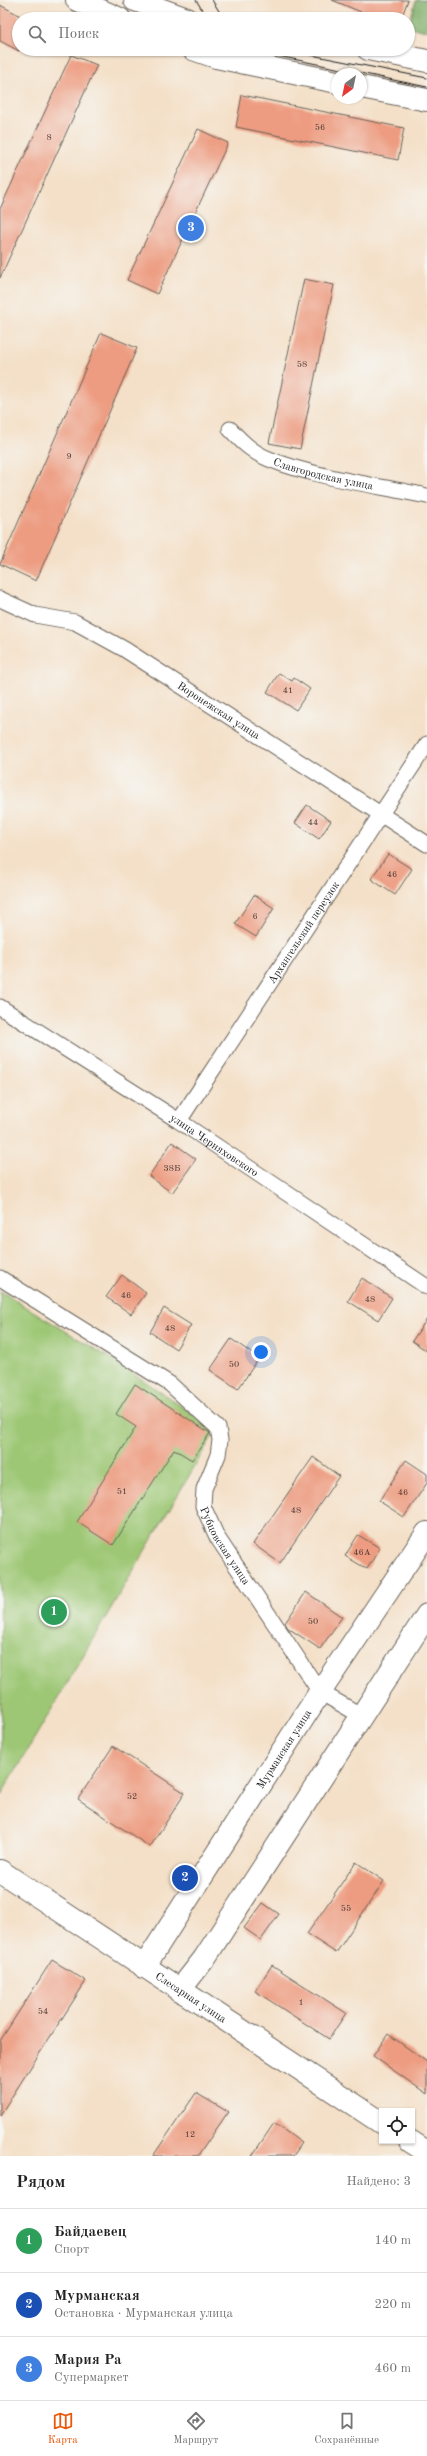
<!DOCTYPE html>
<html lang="ru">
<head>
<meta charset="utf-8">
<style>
	body { margin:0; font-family:"Old Standard TT",serif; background:#f6f6f6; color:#222 }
	.controls { position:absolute; right:12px; bottom:12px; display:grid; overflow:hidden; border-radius:0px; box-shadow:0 1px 3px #0004 }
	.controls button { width:36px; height:36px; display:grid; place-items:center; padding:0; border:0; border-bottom:1px solid #e0e0e0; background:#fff; color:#222; font:20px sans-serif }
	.compass { position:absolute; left:331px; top:68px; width:36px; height:36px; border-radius:50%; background:#fff; box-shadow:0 1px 3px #0004; rotate:213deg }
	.you { position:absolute; left:261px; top:1352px; width:14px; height:14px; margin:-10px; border:3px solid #fff; border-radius:50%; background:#1a73e8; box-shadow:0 0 0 6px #1a73e833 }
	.badge { display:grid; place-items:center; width:26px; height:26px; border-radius:50%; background:#ea580c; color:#fff; font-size:13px; font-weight:700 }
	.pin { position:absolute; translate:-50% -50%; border:2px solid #fff; box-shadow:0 1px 4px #0006 }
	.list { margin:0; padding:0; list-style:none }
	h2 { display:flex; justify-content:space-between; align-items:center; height:52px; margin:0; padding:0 16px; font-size:17px }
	h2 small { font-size:13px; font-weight:400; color:#767676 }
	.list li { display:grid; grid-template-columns:26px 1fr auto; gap:12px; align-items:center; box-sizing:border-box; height:64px; padding:0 16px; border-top:1px solid #e0e0e0 }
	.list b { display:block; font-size:15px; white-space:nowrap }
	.list p { margin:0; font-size:13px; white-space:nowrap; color:#767676 }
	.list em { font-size:13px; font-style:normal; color:#767676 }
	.icon { flex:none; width:22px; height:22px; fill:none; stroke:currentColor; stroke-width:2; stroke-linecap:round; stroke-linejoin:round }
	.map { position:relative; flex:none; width:427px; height:2156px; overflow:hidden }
	.search { position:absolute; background:#fff; box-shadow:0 1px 3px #0004; left:12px; right:12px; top:12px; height:44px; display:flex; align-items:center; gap:10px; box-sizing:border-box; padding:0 14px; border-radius:22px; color:#767676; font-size:15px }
	.sheet { height:244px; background:#fff }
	nav { display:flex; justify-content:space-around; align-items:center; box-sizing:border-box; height:56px; border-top:1px solid #e0e0e0; background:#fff; font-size:11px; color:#767676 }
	nav a { display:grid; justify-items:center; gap:2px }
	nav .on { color:#ea580c }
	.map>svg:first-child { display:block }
</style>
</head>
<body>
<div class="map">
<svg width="427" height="2156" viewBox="0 0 427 2156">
	<rect width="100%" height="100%" fill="#f6f6f2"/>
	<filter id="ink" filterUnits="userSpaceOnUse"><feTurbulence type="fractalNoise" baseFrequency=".025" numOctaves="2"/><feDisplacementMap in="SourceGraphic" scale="8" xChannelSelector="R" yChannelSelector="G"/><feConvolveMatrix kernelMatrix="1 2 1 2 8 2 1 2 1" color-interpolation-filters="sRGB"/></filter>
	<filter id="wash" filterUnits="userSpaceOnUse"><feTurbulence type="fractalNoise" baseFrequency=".012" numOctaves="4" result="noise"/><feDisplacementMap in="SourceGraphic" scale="16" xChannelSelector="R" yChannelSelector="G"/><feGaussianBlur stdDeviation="0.9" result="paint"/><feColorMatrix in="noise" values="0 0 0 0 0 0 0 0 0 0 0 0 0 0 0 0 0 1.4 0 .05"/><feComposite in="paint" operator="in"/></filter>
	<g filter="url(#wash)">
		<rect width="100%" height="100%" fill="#f4e0c8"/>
		<path fill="#9dc774" stroke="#5c7248" d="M0,1291L118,1363L216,1430L1,1795Z"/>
		<path fill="#7eac66" stroke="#4d6441" d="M416,0H427V31L408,27Z"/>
		<g id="blocks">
			<path fill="#ed9c81" d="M332,0H408L401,19H378Z
				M0,5L19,15V51L0,41Z
				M71,55L97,65L0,278V209Z
				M242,95L404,128L398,160L236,127Z
				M198,129L228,143L157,294L127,280Z
				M304,279L334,285L300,449L269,443Z
				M101,333L137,348L36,581L0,564Z
				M279,673L292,681L294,678L310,689L296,710L267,692Z
				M307,805L331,821L319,839L295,823Z
				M388,854L412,869L395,895L371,879Z
				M254,895L274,908L256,937L235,924Z
				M172,1142L196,1159L172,1193L149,1176Z
				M122,1275L146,1293L131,1314L106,1297Z
				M362,1278L392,1298L378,1320L348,1301Z
				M164,1308L191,1325L176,1349L150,1332Z
				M427,1319V1351L412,1341Z
				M231,1339L259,1358L238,1389L210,1370Z
				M135,1384L210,1433L192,1460L174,1449L113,1545L77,1522L136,1427L116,1414Z
				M313,1457L339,1476L280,1563L253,1544Z
				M406,1460L427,1474V1483L404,1517L379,1501Z
				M358,1535L380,1548L367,1569L345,1556Z
				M306,1592L342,1617L320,1649L288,1628L285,1623Z
				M113,1746L185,1793L150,1847L78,1799Z
				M356,1862L384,1881L336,1953L307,1934Z
				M263,1903L279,1914L261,1940L244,1928Z
				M52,1960L86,1981L0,2115V2041Z
				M272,1965L346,2013L329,2039L255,1991Z
				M388,2034L427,2062V2094L373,2056Z
				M196,2093L228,2112L198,2156H153Z
				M274,2123L302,2143L293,2156H252Z"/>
		</g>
	</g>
	<g filter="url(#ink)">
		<use href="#blocks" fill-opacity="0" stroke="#686158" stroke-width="1"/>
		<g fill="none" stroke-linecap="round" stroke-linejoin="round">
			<defs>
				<g id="minor">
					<path id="s1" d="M230,429C241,441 253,453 269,459C317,478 376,485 427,496"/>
					<path id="s2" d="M0,599L35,615L75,622L124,649L427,844"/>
					<path id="s3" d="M0,1007L179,1121L427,1287"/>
					<path id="s4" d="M179,1121L427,744"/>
					<path id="s5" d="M0,1278L170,1384L218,1428L220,1440L218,1455L204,1489L203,1506L217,1537L320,1692L362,1716"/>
				</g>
				<g id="secondary">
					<path d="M77,0L120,19"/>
					<path d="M135,0L187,19"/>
					<path d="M193,49L216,57L337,82"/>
					<path d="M368,49L427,61"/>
					<path d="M361,87L427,100"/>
					<path id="s6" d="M0,1871L382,2123"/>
					<path id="s7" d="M144,1967L320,1692L427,1533"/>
					<path d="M179,1991L204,1959L427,1615"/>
					<path d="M410,2141L427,2152"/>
				</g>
			</defs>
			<use href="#minor" stroke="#686158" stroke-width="17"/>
			<use href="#secondary" stroke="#686158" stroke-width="24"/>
			<use href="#minor" stroke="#fff" stroke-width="15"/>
			<use href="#secondary" stroke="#fff" stroke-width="22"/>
			<path stroke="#1c1c1c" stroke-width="1" d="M196,0L208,19
				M212,0L224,19
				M245,49L427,87
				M281,49L427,78"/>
		</g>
	</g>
	<g text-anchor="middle" stroke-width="3" stroke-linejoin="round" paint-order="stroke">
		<g font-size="9" fill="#503c35">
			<text x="320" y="130">56</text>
			<text x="49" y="140">8</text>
			<text x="302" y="367">58</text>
			<text x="69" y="459">9</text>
			<text x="288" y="693">41</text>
			<text x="313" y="825">44</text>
			<text x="392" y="877">46</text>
			<text x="255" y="919">6</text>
			<text x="172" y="1171">38Б</text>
			<text x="126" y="1298">46</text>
			<text x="370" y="1302">48</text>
			<text x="170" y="1331">48</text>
			<text x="234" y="1367">50</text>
			<text x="122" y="1494">51</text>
			<text x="403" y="1495">46</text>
			<text x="296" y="1513">48</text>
			<text x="362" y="1555">46А</text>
			<text x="313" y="1624">50</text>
			<text x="132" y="1799">52</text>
			<text x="346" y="1911">55</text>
			<text x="301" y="2005">1</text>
			<text x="43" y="2014">54</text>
			<text x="190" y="2137">12</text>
		</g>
		<g font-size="11" fill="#1c1c1c" stroke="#f6f6f2">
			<text dy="4" stroke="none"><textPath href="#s1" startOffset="106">Славгородская улица</textPath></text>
			<text dy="4" stroke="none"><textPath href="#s2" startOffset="248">Воронежская улица</textPath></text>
			<text dy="4" stroke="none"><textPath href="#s4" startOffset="226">Архангельский переулок</textPath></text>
			<text dy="4" stroke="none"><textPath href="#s3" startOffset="255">улица Черняховского</textPath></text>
			<text dy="4" stroke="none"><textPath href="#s5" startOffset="392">Рубцовская улица</textPath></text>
			<text dy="4" stroke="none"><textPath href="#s7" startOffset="259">Мурманская улица</textPath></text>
			<text dy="4" stroke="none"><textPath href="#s6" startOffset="229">Слесарная улица</textPath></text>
		</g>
	</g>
</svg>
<div class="controls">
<button><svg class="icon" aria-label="locate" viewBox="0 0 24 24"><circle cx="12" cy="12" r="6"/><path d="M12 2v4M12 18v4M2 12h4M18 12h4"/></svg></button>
</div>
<svg class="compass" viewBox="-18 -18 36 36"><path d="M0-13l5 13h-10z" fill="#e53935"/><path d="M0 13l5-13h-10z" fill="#767676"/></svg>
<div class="you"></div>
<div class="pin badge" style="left:54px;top:1612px;background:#2e9e5b">1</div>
<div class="pin badge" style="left:185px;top:1878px;background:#1a4fb4">2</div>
<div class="pin badge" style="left:191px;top:228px;background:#3f7fe0">3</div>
<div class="search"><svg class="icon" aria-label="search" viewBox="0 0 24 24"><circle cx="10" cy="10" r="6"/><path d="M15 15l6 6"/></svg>Поиск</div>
</div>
<section class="sheet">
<h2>Рядом<small>Найдено: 3</small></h2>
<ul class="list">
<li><span class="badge" style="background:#2e9e5b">1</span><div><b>Байдаевец</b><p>Спорт</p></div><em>140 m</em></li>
<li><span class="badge" style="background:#1a4fb4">2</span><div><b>Мурманская</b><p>Остановка · Мурманская улица</p></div><em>220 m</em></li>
<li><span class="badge" style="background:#3f7fe0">3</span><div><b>Мария Ра</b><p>Супермаркет</p></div><em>460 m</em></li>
</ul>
</section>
<nav>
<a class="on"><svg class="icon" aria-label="map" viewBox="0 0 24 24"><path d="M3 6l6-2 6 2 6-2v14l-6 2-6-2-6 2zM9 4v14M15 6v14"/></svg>Карта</a>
<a><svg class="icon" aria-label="directions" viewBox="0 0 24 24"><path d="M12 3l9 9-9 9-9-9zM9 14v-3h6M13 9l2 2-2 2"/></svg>Маршрут</a>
<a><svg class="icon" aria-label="saved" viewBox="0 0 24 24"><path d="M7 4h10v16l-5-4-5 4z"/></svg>Сохранённые</a>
</nav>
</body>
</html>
